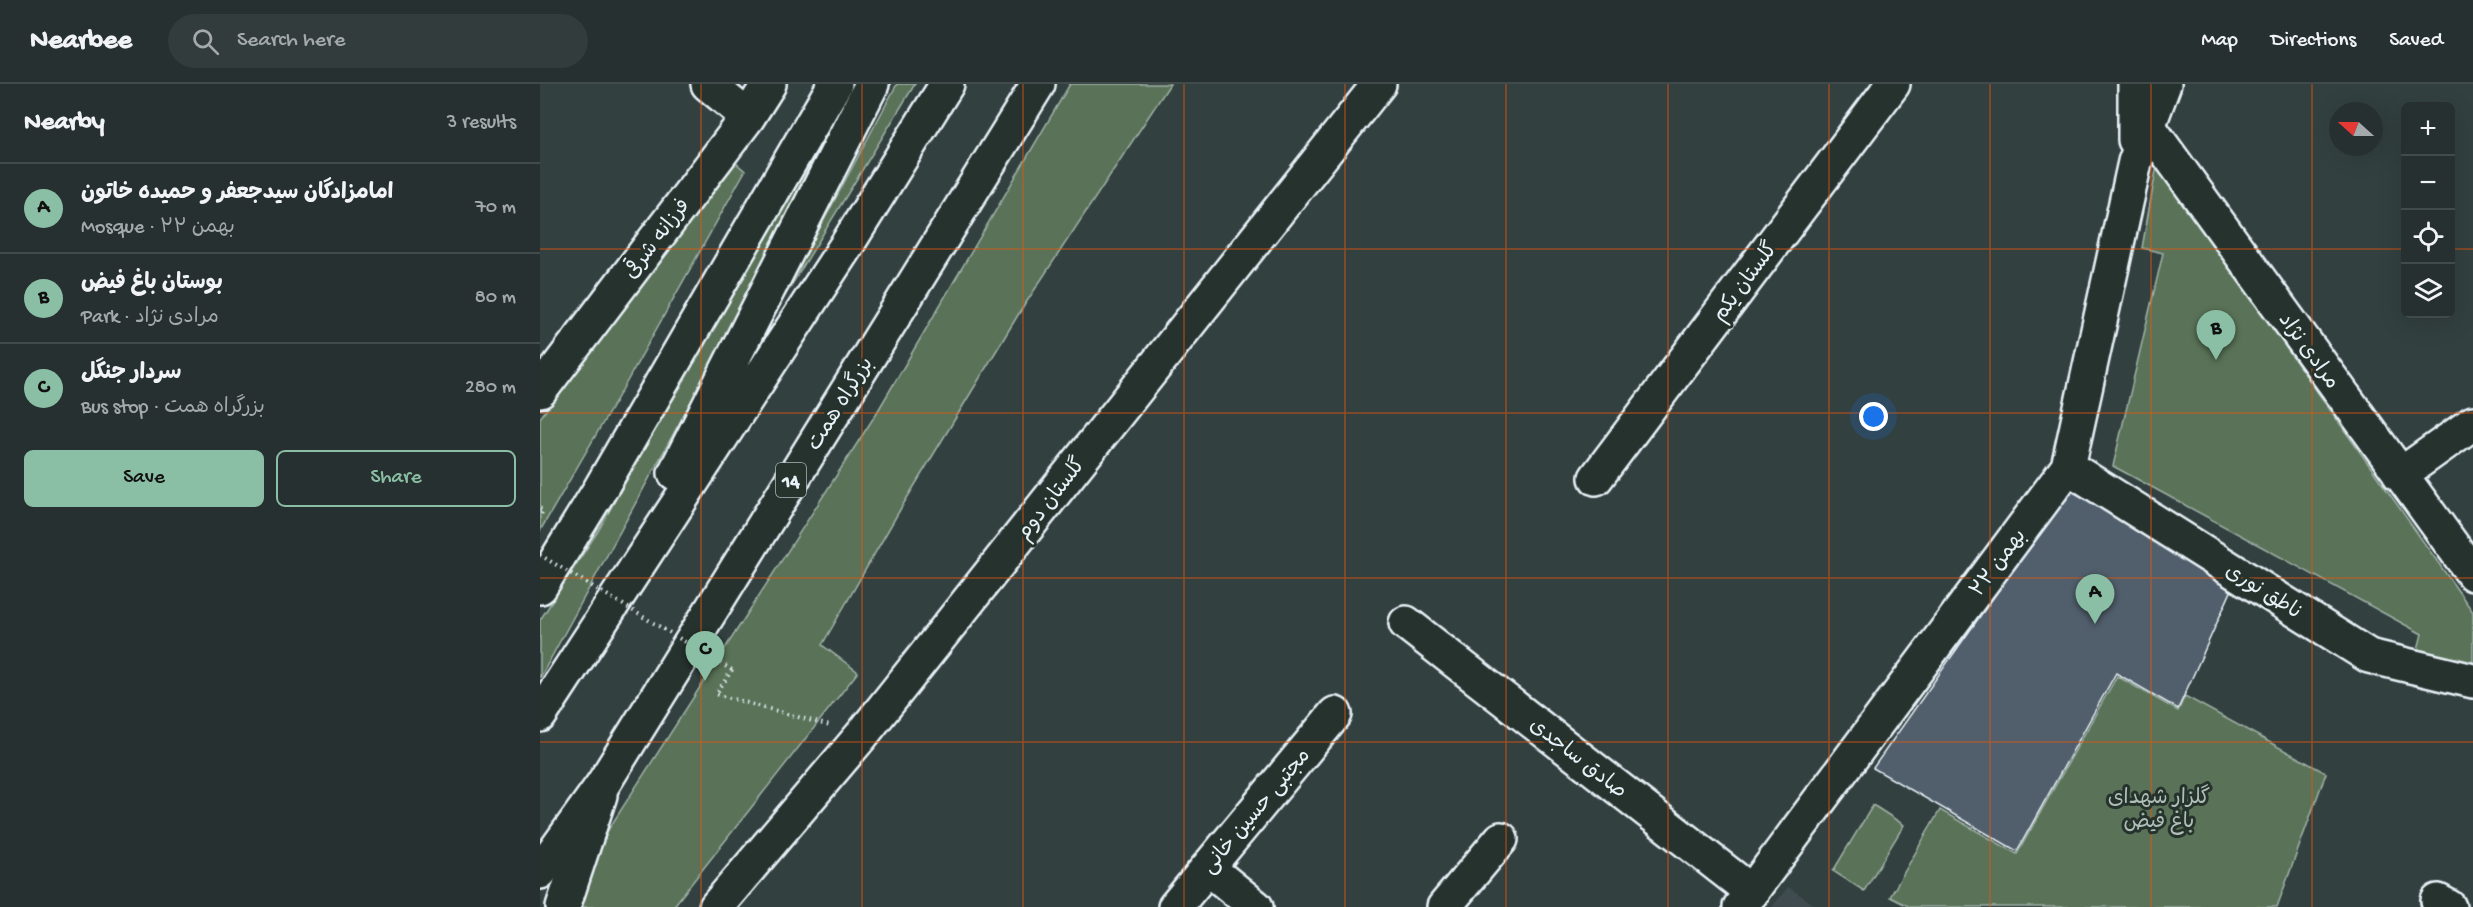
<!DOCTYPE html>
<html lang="en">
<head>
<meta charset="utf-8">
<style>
	body { margin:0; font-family:"Gochi Hand","Playpen Sans Arabic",sans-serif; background:#323c3c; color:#f1f3f6 }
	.controls { position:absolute; right:18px; top:18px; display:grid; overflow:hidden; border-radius:9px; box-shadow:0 6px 24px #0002 }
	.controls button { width:54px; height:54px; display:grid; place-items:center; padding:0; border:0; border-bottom:2px solid #424b4c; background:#263030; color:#f1f3f6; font:30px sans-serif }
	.compass { position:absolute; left:1789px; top:18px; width:54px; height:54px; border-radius:50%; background:#263030; box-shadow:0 6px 24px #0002; rotate:291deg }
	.you { position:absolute; left:1334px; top:333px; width:21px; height:21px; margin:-15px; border:4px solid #fff; border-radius:50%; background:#1a73e8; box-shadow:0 0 0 9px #1a73e833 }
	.badge { display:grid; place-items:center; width:39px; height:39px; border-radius:50%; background:#8abfa5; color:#111; font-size:20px; font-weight:700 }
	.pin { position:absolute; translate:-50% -50px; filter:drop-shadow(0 2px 3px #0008) }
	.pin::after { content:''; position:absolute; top:32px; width:21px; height:18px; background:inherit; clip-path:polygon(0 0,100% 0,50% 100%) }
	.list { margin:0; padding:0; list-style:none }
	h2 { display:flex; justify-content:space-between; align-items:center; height:78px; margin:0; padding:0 24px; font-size:26px }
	h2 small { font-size:20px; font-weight:400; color:#a4a9ab }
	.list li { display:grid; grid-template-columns:39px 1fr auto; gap:18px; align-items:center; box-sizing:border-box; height:90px; padding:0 24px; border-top:2px solid #424b4c }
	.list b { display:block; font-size:22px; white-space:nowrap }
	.list p { margin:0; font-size:20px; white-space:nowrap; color:#a4a9ab }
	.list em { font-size:20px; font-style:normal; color:#a4a9ab }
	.actions { display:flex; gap:12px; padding:18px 24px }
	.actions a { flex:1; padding:14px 0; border:2px solid #8abfa5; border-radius:9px; text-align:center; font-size:21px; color:#8abfa5 }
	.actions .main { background:#8abfa5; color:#111 }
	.icon { flex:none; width:33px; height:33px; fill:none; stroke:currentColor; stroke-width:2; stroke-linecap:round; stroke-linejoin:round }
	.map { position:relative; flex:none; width:1933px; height:823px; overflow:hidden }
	header { display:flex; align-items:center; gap:36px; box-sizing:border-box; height:84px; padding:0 30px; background:#263030; border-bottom:2px solid #424b4c }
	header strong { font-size:28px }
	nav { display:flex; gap:33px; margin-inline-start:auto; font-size:21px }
	.search { width:420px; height:54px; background:#323c3c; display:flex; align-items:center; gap:15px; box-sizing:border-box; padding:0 21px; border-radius:33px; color:#a4a9ab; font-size:22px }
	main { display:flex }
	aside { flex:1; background:#263030 }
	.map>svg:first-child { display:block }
</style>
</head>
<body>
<header>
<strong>Nearbee</strong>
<div class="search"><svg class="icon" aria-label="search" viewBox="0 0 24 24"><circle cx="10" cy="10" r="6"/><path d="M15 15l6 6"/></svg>Search here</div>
<nav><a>Map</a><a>Directions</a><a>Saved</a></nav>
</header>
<main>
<aside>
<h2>Nearby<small>3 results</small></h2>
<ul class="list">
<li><span class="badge">A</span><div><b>امامزادگان سیدجعفر و حمیده خاتون</b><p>Mosque · ۲۲ بهمن</p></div><em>70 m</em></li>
<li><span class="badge">B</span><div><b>بوستان باغ فیض</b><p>Park · مرادی نژاد</p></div><em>80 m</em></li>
<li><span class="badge">C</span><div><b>سردار جنگل</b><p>Bus stop · بزرگراه همت</p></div><em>280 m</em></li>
</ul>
<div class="actions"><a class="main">Save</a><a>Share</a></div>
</aside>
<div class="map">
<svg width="1933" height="823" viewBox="0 0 1933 823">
	<rect width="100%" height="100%" fill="#334040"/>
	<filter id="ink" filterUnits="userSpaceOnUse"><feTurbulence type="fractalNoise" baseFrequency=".0167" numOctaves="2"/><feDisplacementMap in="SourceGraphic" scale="12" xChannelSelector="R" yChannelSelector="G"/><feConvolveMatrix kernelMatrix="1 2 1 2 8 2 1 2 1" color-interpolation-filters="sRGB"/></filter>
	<g filter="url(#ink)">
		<path fill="#3f4c50" d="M1248,803L1278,823H1232Z"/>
		<path fill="#5a7358" stroke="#a1b2a8" stroke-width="1.5" d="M315,0L293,58L0,594V536L58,447L246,113Z
			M357,0H375L232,233Z
			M530,0H630L478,231L361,424L282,561L318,588L133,823H36L59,760L336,330Z
			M194,77L205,87L85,301L0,447V334Z
			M1617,81L1933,528V591L1876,573L1882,550L1573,382L1623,169L1602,164Z
			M1577,592L1638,627L1645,612L1786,689L1737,823H1370L1350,813L1400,726L1477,770Z
			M1333,721L1364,741L1324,807L1293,787Z"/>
		<path fill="#515f6c" stroke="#e8f1f8" stroke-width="1.5" d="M1529,406L1698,492L1638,625L1576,589L1477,767L1333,684Z"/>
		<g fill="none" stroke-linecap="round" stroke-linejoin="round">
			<defs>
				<path id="minor" d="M168,0L208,33
					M1608,42L1933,490
					M0,307L208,33L229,0
					M1528,383L1829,572L1933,597
					M1860,391L1933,339
					M1056,394L1353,0
					M866,539L1212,808
					M668,784L716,823
					M1898,817L1909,823
					M23,823L60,711
					M176,823L322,651L839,0
					M635,823L795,630
					M904,823L961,755"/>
				<path id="major" d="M1595,0V56
					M0,503L59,407L295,0
					M1200,823L1528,383L1595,78L1624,0"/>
				<path id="highway" d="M135,389L332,0
					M0,631L308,159L407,0
					M0,788L63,700L498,0"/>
			</defs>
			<use href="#minor" stroke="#e8f1f8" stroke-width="38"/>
			<use href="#major" stroke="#e8f1f8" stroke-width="38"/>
			<use href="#highway" stroke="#e8f1f8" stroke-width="38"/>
			<path stroke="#e8f1f8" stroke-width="4" stroke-dasharray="1.5 4.5" stroke-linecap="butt" d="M0,425L3,426L0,433
				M192,586L176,610L290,642"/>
			<use href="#minor" stroke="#26332d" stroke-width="33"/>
			<use href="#major" stroke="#26332d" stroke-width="33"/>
			<use href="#highway" stroke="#26332d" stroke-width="33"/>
			<path stroke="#e8f1f8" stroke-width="4" stroke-dasharray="1.5 4.5" stroke-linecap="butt" d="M0,471L192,586"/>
		</g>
	</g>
	<path fill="none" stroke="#e8590c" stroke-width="1.5" stroke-opacity="0.55" d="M161,0V823M322,0V823M483,0V823M644,0V823M805,0V823M966,0V823M1128,0V823M1289,0V823M1450,0V823M1611,0V823M1772,0V823M0,165H1866M1910,165H1933M0,329H1933M0,494H1933M0,658H1933"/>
	<g text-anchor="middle" stroke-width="6" stroke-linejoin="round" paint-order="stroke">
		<rect fill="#26332d" stroke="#aeb8bb" stroke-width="1.5" x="236" y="379" width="30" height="34" rx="4.5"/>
		<g font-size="20" font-weight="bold" fill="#e8f1f8">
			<text x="251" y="403">14</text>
		</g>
		<g font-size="21" fill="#e8f1f8" stroke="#26332d">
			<text transform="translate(116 154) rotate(-53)" y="7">فرزانه شرقی</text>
			<text transform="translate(1204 197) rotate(-53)" y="7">گلستان یکم</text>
			<text transform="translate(1770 266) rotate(54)" y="7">مرادی نژاد</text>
			<text transform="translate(299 319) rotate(-58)" y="7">بزرگراه همت</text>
			<text transform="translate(510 414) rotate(-52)" y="7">گلستان دوم</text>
			<text transform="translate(1457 478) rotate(-53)" y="7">۲۲ بهمن</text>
			<text transform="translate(1724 506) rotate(32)" y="7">ناطق نوری</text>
			<text transform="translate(1039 673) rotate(38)" y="7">صادق ساجدی</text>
			<text transform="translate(715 726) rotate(-50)" y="7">مجتبی حسین خانی</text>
		</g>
		<g font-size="21" fill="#afbfb8" stroke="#26332d">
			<text x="1619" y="719">گلزار شهدای<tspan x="1619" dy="24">باغ فیض</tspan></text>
		</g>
	</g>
</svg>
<div class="controls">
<button>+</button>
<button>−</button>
<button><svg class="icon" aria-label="locate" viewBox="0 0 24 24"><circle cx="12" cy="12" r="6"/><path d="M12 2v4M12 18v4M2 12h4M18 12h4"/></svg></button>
<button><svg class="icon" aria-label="layers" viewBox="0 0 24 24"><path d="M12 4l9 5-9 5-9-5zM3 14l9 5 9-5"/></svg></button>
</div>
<svg class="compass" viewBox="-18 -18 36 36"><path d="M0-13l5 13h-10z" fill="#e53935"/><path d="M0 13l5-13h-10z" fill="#a4a9ab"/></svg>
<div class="you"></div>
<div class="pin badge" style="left:1555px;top:540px">A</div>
<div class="pin badge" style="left:1676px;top:276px">B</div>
<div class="pin badge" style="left:165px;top:597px">C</div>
</div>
</main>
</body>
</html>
